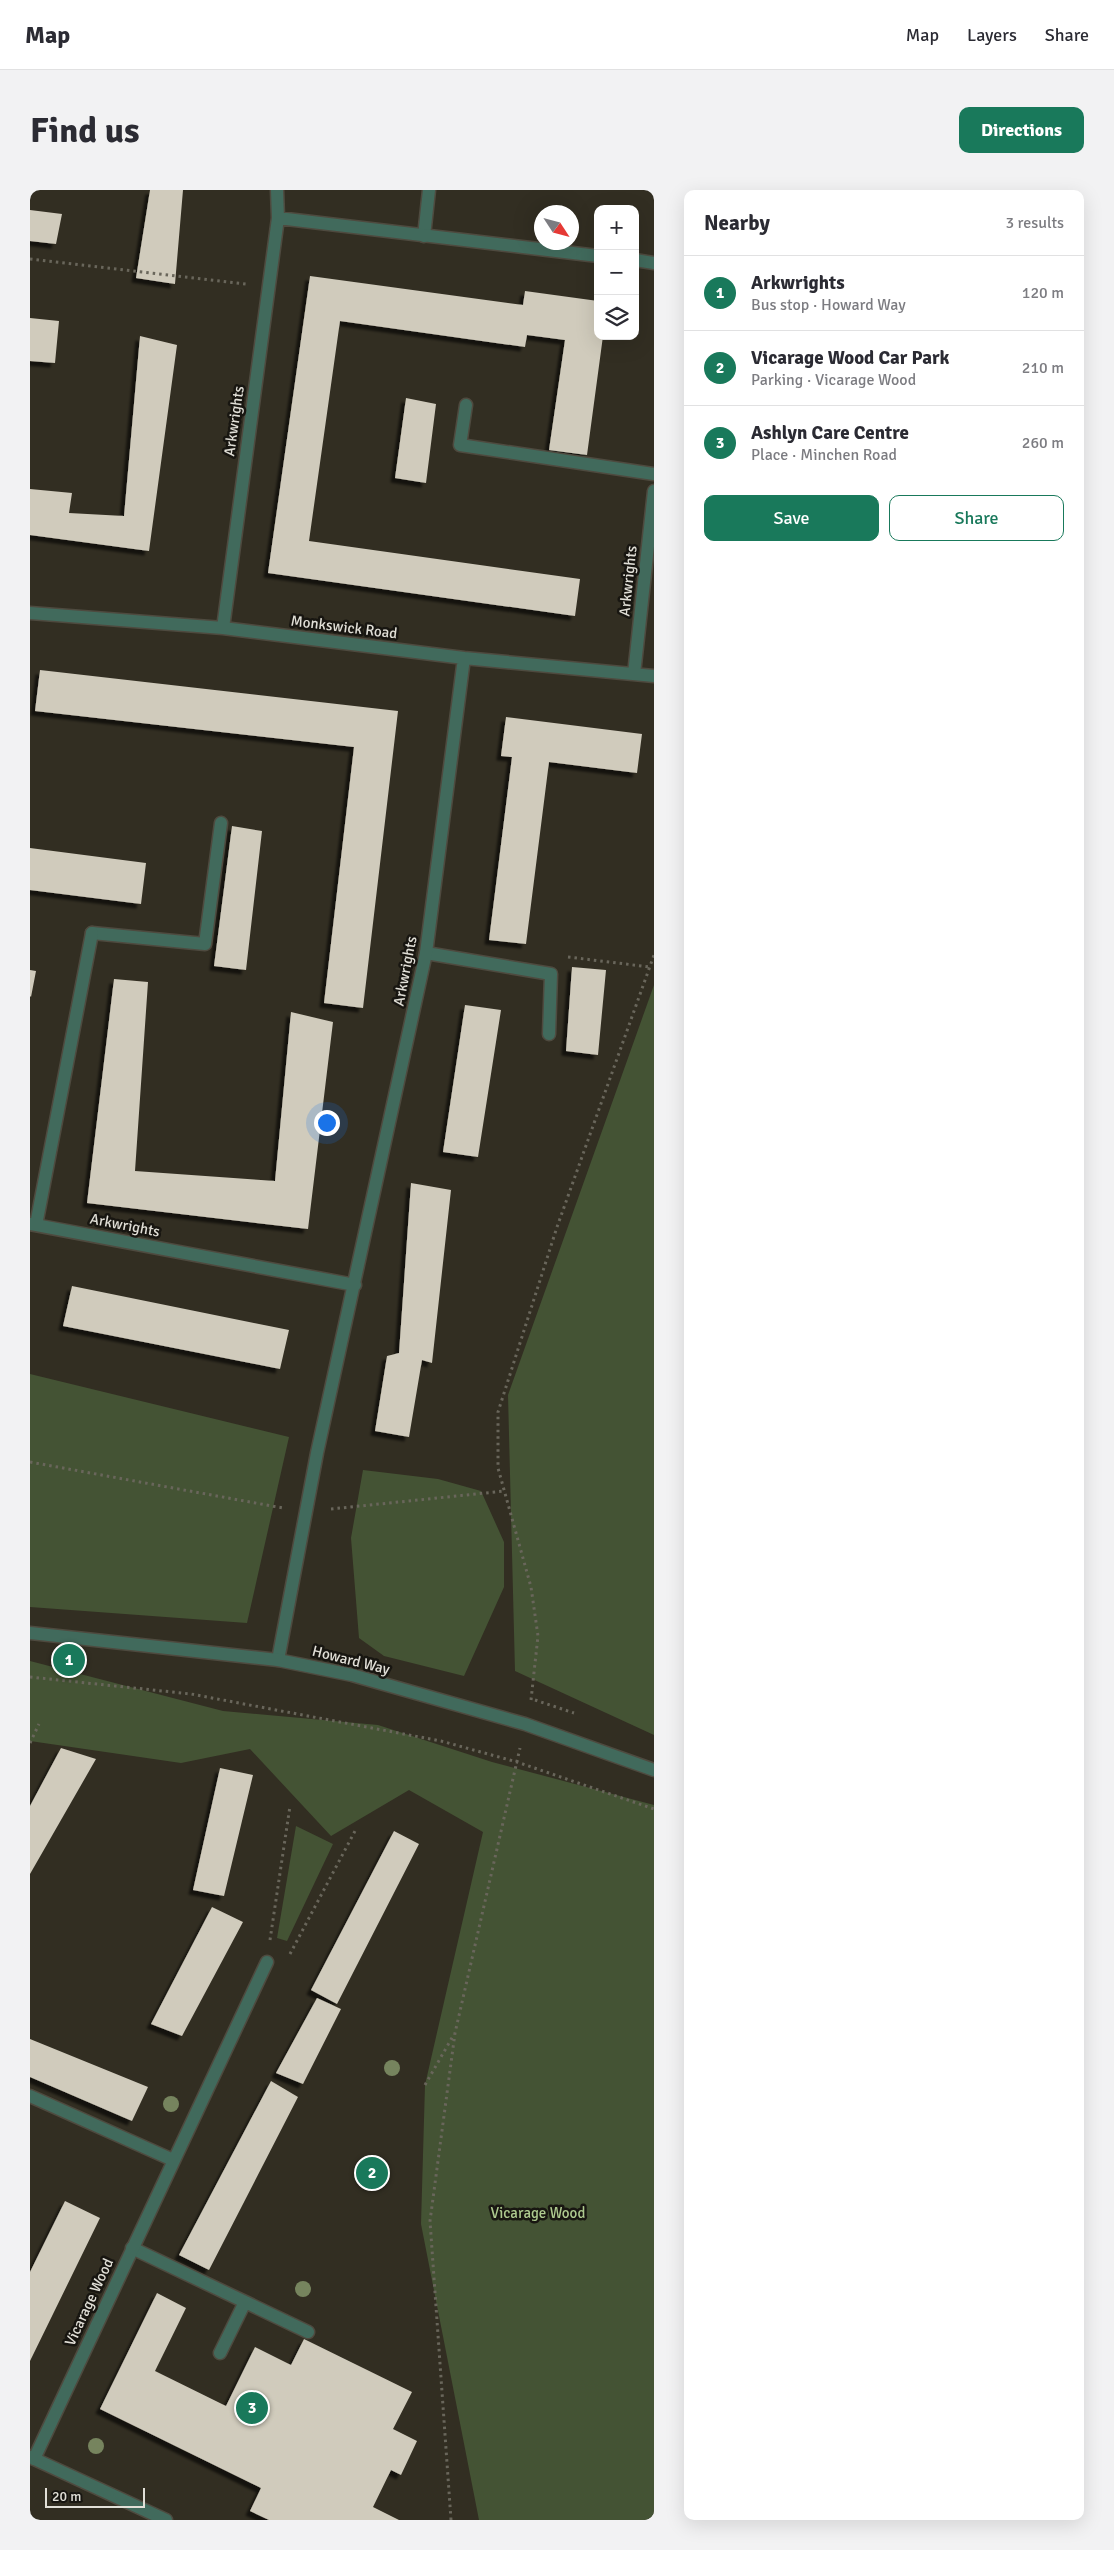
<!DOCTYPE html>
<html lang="en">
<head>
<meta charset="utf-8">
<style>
	body { margin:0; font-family:Signika,sans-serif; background:#f2f2f3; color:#2b2b33 }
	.controls { position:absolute; right:15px; top:15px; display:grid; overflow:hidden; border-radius:10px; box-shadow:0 5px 20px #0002 }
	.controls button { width:45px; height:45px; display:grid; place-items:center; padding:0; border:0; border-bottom:1px solid #e1e1e2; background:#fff; color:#2b2b33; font:25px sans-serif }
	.compass { position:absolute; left:504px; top:15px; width:45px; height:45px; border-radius:50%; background:#fff; box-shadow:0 5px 20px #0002; rotate:126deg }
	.scale { position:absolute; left:15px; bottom:12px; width:100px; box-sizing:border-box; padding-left:5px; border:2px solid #e1dfd7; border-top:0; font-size:14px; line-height:18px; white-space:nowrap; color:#e1dfd7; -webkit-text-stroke:4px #181611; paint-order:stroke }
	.you { position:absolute; left:296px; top:932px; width:18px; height:18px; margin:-12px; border:4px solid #fff; border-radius:50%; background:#1a73e8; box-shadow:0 0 0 8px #1a73e833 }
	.badge { display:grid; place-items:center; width:32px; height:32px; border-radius:50%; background:#19795b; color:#fff; font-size:16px; font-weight:700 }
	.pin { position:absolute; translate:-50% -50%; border:2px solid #fff; box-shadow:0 1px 5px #0006 }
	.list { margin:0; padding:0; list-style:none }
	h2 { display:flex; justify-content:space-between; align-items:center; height:65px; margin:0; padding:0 20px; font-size:21px }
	h2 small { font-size:16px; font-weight:400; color:#7c7c81 }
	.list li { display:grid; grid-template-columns:32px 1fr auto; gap:15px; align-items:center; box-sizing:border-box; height:75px; padding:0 20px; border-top:1px solid #e1e1e2 }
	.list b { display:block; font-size:19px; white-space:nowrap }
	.list p { margin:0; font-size:16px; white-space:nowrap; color:#7c7c81 }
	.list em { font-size:16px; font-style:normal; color:#7c7c81 }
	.actions { display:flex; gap:10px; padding:15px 20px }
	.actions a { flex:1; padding:11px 0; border:1px solid #19795b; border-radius:10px; text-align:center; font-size:18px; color:#19795b }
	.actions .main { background:#19795b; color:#fff }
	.icon { flex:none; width:28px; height:28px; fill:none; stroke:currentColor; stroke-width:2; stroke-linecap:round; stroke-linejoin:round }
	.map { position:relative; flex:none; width:624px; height:2330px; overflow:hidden; border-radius:10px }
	header { display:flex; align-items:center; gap:30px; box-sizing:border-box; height:70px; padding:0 25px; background:#fff; border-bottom:1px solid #e1e1e2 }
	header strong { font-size:24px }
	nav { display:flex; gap:28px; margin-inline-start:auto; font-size:18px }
	.intro { display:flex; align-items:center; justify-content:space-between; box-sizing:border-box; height:120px; padding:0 30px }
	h1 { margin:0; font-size:35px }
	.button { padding:12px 22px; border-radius:10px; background:#19795b; color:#fff; font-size:18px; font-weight:700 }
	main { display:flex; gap:30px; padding:0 30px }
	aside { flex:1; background:#fff; border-radius:10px; box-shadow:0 5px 20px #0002 }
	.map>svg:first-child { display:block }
</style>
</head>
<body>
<header>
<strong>Map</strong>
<nav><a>Map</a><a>Layers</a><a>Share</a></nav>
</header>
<div class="intro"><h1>Find us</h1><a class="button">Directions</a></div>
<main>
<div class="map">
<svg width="624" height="2330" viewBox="0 0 624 2330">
	<defs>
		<filter id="shadow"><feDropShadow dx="-4.5" dy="4.5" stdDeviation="1" flood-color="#0009"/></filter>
	</defs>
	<rect width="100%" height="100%" fill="#322e22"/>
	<path fill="#445334" d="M624,795V1545L485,1481L478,1205Z
		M0,1184L259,1247L217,1433L0,1417Z
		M333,1280L408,1289L451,1301L474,1352V1397L434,1486L354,1466L329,1448L321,1348Z
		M0,1471L193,1521L348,1535L462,1572L624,1615V2330H449L391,2034L395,1895L453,1642L379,1600L301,1646L220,1559L151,1573L0,1551Z
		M266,1636L303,1654L257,1751L247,1748Z"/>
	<path fill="#d0cbbc" filter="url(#shadow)" d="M120,0H153L145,94L106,88Z
		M0,20L32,24L26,54L0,51Z
		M280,86L493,115L495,101L568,111V146H573L557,265L519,260L535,150L497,145L495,157L310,131L279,351L550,389L545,426L238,383Z
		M0,128L29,131L25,173L0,171Z
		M110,146L147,155L119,361L0,345V299L42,303L39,323L94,326Z
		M376,208L406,214L396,293L365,288Z
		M10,480L368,521L333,818L294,813L324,557L5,521Z
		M476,527L612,544L607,583L519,572L496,754L459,750L482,567L471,566Z
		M202,636L232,641L216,780L184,776Z
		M0,658L116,673L111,714L0,700Z
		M542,777L576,780L568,865L536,861Z
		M0,780L6,781L1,807L0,806Z
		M84,789L118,792L105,981L245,991L261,822L303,832L278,1039L57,1013Z
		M435,815L471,820L448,967L413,962Z
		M381,993L421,1000L402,1173L392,1170L379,1247L345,1241L357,1166L369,1163Z
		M42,1096L259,1140L250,1179L33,1136Z
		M31,1558L66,1569L0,1684V1616Z
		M190,1578L223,1585L194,1706L163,1700Z
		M364,1641L389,1654L307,1814L281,1800Z
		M182,1717L213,1732L152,1846L121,1834Z
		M287,1808L311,1819L273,1894L246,1883Z
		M0,1849L118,1897L102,1931L0,1887Z
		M241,1891L268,1907L179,2080L149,2065Z
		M35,2011L70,2028L0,2171V2082Z
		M127,2103L156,2118L125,2181L196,2216L225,2157L261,2175L274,2149L382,2202L363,2239L387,2251L371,2285L361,2280L343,2317L369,2330H239L220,2321L231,2298L70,2219Z"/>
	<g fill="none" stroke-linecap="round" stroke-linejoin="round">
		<defs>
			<path id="service" d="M394,46L399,0
				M436,215L430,255L624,284
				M62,743L175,754L191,633
				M396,763L521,784L519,844
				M102,2058L278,2142
				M190,2163L215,2112"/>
			<path id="minor" d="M248,28L568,66
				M605,70L624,73
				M0,423L193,438L434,468L624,486
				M193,438L248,28L247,0
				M604,484L624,301
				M0,1034L325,1095
				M6,1035L62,743
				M248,1470L287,1263L396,763L434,468
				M0,1906L143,1970
				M0,2267L136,2330
				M4,2269L237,1772"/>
			<path id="tertiary" d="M0,1443L248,1470L322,1485L495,1534L624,1580"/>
		</defs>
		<use href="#service" stroke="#4e4a3f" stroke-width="15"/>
		<use href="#minor" stroke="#4e4a3f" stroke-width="15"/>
		<use href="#tertiary" stroke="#4e4a3f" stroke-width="15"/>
		<path stroke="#69665b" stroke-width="3" stroke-dasharray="2.5 4" stroke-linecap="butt" d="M0,69L216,94
			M538,767L620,777
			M0,1272L253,1318
			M301,1319L475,1301
			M0,1487L161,1504L411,1551L487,1572L624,1619
			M501,1510L508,1446L501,1397L468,1278V1222L527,1037L624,765
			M505,1510L544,1523
			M0,1553L9,1534
			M240,1750L260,1616
			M260,1764L325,1641
			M395,1895L423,1846
			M421,2330L400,2031L425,1843L490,1558"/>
		<use href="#service" stroke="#416a5c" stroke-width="12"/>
		<use href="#minor" stroke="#416a5c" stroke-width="12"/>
		<use href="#tertiary" stroke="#416a5c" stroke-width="12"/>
	</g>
	<g fill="#76845e">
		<circle cx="362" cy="1878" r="8"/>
		<circle cx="141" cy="1914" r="8"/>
		<circle cx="273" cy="2099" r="8"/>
		<circle cx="66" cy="2256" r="8"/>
	</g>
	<g text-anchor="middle" stroke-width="5" stroke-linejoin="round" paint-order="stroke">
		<g font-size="15" fill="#e1dfd7" stroke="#181611">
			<text transform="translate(204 231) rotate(-82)" y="5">Arkwrights</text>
			<text transform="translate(598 391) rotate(-84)" y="5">Arkwrights</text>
			<text transform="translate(314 437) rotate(7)" y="5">Monkswick Road</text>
			<text transform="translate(375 781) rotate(-79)" y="5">Arkwrights</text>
			<text transform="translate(95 1035) rotate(11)" y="5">Arkwrights</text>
			<text transform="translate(321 1470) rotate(14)" y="5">Howard Way</text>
			<text transform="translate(59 2112) rotate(-65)" y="5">Vicarage Wood</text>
		</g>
		<g font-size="15" fill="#aeca8f" stroke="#181611">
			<text x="508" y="2028">Vicarage Wood</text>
		</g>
	</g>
</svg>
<div class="controls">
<button>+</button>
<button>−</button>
<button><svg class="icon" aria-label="layers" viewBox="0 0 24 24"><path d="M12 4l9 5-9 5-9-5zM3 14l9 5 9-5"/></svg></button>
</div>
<svg class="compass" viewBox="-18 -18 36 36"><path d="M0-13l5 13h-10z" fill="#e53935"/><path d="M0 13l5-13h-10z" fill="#7c7c81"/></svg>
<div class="scale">20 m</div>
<div class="you"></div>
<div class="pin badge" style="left:39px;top:1470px">1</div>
<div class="pin badge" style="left:342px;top:1983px">2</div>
<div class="pin badge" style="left:222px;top:2218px">3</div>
</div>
<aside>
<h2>Nearby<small>3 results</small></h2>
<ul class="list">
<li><span class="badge">1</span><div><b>Arkwrights</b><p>Bus stop · Howard Way</p></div><em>120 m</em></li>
<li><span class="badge">2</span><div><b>Vicarage Wood Car Park</b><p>Parking · Vicarage Wood</p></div><em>210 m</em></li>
<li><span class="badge">3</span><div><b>Ashlyn Care Centre</b><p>Place · Minchen Road</p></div><em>260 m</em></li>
</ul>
<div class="actions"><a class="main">Save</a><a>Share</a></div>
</aside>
</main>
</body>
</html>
